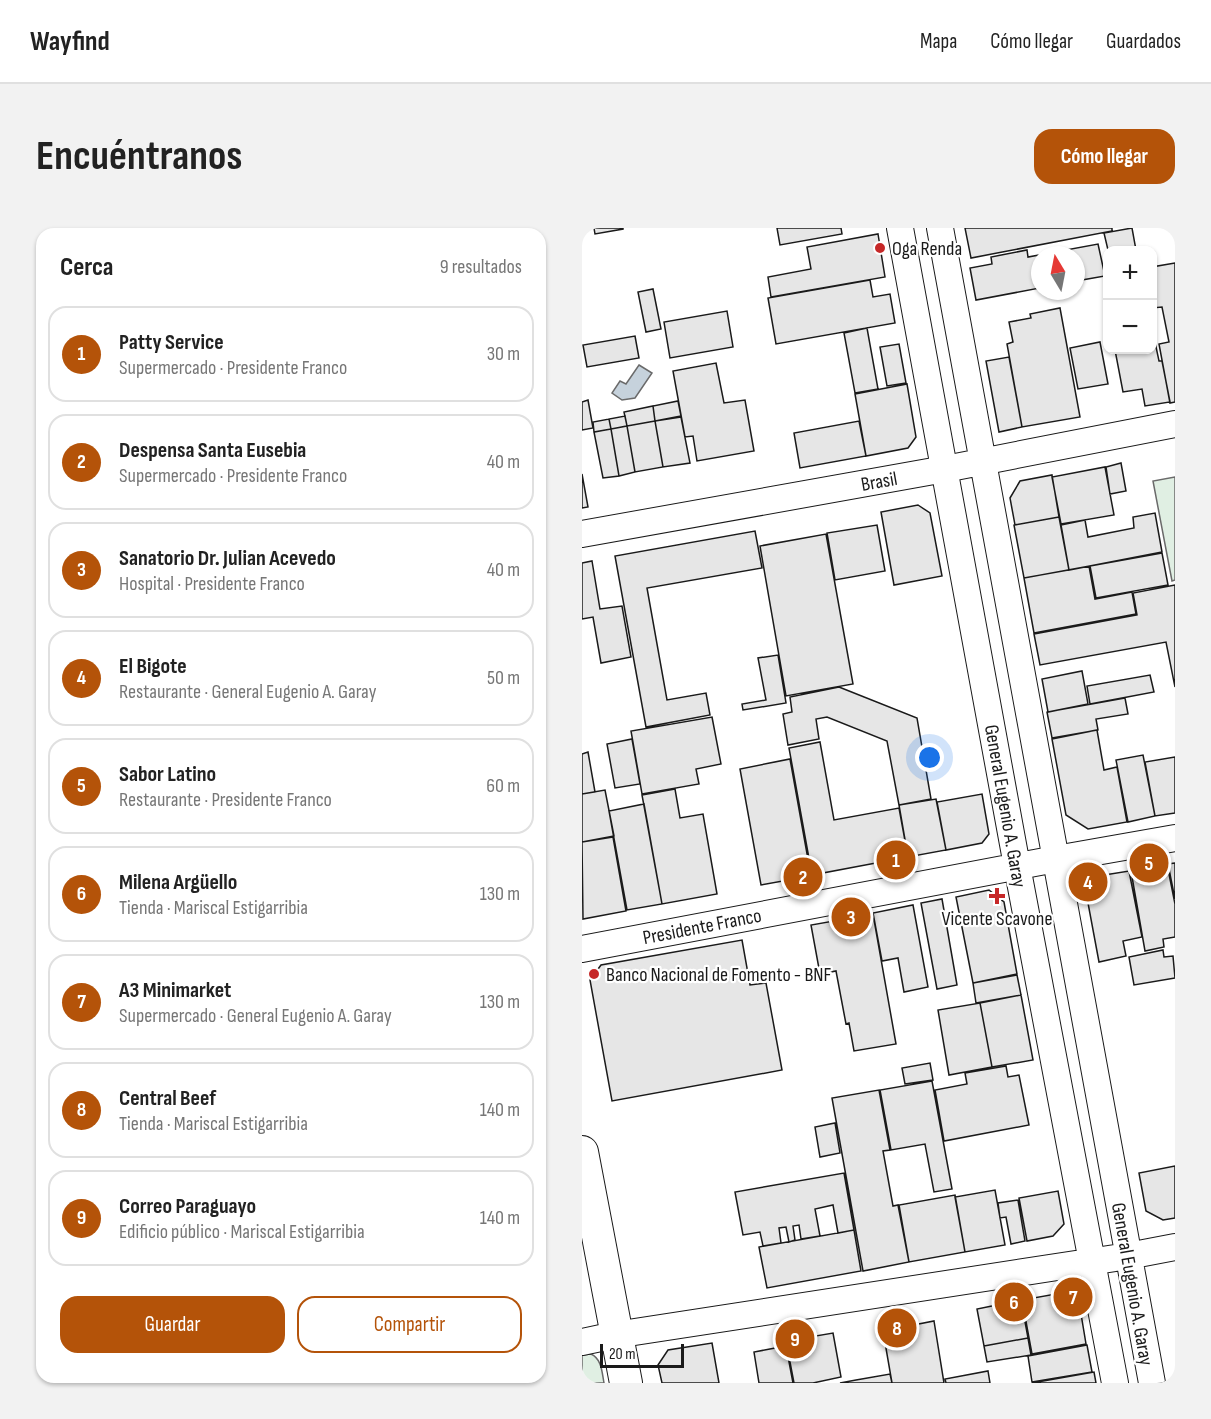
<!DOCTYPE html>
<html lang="es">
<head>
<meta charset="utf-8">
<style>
	body { margin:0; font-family:"Sofia Sans Condensed",sans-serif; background:#f2f2f2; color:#222 }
	.controls { position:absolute; right:18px; top:18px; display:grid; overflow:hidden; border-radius:12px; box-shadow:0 2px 4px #0004 }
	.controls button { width:54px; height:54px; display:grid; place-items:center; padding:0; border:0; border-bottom:2px solid #e0e0e0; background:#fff; color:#222; font:30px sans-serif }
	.compass { position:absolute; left:449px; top:18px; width:54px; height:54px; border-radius:50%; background:#fff; box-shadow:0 2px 4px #0004; rotate:350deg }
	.scale { position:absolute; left:18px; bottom:15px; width:84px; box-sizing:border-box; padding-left:6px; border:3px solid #1a1a1a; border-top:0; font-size:16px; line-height:21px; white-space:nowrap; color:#1a1a1a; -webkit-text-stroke:4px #fff; paint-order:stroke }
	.you { position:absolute; left:348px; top:530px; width:21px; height:21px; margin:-15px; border:4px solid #fff; border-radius:50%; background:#1a73e8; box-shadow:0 0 0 9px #1a73e833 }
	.badge { display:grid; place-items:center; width:39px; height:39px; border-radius:50%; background:#b45309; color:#fff; font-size:20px; font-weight:700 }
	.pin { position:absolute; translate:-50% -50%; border:3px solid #fff; box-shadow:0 2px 6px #0006 }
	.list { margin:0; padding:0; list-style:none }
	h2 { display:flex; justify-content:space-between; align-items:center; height:78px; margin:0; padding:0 24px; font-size:26px }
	h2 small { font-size:20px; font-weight:400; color:#767676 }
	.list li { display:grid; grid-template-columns:39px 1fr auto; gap:18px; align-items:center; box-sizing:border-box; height:96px; margin:0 12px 12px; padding:0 12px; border:2px solid #e0e0e0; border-radius:18px }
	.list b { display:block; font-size:22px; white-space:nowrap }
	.list p { margin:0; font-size:20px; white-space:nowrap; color:#767676 }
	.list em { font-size:20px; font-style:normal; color:#767676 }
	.actions { display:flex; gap:12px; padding:18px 24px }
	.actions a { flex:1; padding:14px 0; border:2px solid #b45309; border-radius:18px; text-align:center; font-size:21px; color:#b45309 }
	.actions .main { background:#b45309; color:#fff }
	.map { position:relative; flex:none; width:593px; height:1155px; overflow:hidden; border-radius:18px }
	header { display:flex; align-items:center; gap:36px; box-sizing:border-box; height:84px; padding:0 30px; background:#fff; border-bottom:2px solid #e0e0e0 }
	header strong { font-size:28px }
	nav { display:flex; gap:33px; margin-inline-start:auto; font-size:21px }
	.intro { display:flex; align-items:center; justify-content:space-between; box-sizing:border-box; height:144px; padding:0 36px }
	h1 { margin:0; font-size:42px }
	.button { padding:15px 27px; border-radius:18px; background:#b45309; color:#fff; font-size:21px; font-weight:700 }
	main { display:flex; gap:36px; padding:0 36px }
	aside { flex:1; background:#fff; border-radius:18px; box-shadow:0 2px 4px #0004 }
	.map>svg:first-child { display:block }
</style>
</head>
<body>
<header>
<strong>Wayfind</strong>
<nav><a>Mapa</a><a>Cómo llegar</a><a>Guardados</a></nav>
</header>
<div class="intro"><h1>Encuéntranos</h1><a class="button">Cómo llegar</a></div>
<main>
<aside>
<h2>Cerca<small>9 resultados</small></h2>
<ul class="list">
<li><span class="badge">1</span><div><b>Patty Service</b><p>Supermercado · Presidente Franco</p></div><em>30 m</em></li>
<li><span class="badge">2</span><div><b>Despensa Santa Eusebia</b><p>Supermercado · Presidente Franco</p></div><em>40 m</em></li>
<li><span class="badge">3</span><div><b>Sanatorio Dr. Julian Acevedo</b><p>Hospital · Presidente Franco</p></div><em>40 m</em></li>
<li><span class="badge">4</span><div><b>El Bigote</b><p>Restaurante · General Eugenio A. Garay</p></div><em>50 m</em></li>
<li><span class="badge">5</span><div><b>Sabor Latino</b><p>Restaurante · Presidente Franco</p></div><em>60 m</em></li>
<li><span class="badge">6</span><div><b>Milena Argüello</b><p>Tienda · Mariscal Estigarribia</p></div><em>130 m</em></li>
<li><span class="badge">7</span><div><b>A3 Minimarket</b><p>Supermercado · General Eugenio A. Garay</p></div><em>130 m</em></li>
<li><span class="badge">8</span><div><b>Central Beef</b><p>Tienda · Mariscal Estigarribia</p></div><em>140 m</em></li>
<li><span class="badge">9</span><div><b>Correo Paraguayo</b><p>Edificio público · Mariscal Estigarribia</p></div><em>140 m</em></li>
</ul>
<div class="actions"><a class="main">Guardar</a><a>Compartir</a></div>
</aside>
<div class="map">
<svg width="593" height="1155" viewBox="0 0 593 1155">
	<rect width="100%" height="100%" fill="#fff"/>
	<path fill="#e0efe3" stroke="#6a6a6a" stroke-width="1.5" d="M593,249V352L590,353L571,253Z
		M9,1126C20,1131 20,1145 22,1155H0V1127Z"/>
	<path fill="#c6d2dc" stroke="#6a6a6a" stroke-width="1.5" d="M57,137L70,145L53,170L40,172L30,165L38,153L44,156Z"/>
	<path fill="#e6e6e6" stroke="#1a1a1a" stroke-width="1.5" d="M12,0H41V1L13,6Z
		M195,0H259L260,6L198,17Z
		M383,0H530V3L389,30Z
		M550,0L554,22H526L522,5Z
		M296,6L303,49L189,69L186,49L229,41L225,19Z
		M516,16L523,48L494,53V27H458V60L394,72L388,40L410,36L409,29L445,22L446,29Z
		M593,35V174L588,175L577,116L587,114L580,79L570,80V39Z
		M288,52L291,69L308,66L313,95L194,116L186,70Z
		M71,61L79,101L64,104L56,64Z
		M478,80L498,189L440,199L425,116L431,114L427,94L449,90L448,86Z
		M145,83L151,119L88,130L82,94Z
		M285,100L296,161L273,165L262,105Z
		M570,100L577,133H580L588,174L563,178L560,161L541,164L533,122H570Z
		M53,108L57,130L5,139L1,117Z
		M518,114L526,156L496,161L488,120Z
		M317,116L324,155L305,158L298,119Z
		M427,129L440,199L417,204L404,133Z
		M134,135L142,175L163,172L172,223L115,233L111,208L103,209L91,143Z
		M325,156L334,209L326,220L284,228L273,166Z
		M6,172L11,200L0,202V174Z
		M96,173L99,188L73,193L71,178Z
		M71,178L73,193L45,198L42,184Z
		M43,188L45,198L29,201L27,191Z
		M99,189L108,235L81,239L73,193Z
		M27,191L29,201L12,204L11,194Z
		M73,193L81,239L53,244L45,198Z
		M277,193L284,228L218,240L212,205Z
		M45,198L53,244L37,248L29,201Z
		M29,201L37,248L21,250L12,204Z
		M539,235L544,263L528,266L524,239Z
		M523,239L532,287L479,296L470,249Z
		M0,246L6,279L0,280Z
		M470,247L477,289L433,297L428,270L438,253Z
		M336,277L348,285L360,348L312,357L299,284Z
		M573,285L580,324L487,342L479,297L503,292L506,309L552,300L551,289Z
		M477,289L487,342L442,350L432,297Z
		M295,297L303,343L253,352L245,305Z
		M173,303L180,340L65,360L85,472L124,465L128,487L64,499L33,328Z
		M244,306L271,456L204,468L178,318Z
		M580,325L586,357L514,370L508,338Z
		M10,333L18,381L40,378L49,429L19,435L11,389L0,391V335Z
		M507,338L513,371L550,364L554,386L452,405L442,350Z
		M593,357V459L584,414L458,437L452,406L555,387L551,365Z
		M196,427L204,475L161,482L160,476L184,472L176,430Z
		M500,443L506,476L466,484L460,451Z
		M568,447L572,464L508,476L505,458Z
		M257,459L335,490L349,571L317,577L305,513L245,489L234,491L237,511L206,517L201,486L210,484L208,469Z
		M543,470L546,486L514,491L516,502L470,510L465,484Z
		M130,489L139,536L114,541L117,556L60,566L49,503Z
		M515,502L522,542L535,539L545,594L506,601L484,587L470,511Z
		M50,511L58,556L33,560L25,516Z
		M238,514L252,592L317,580L326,629L230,647L207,520Z
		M6,524L13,564L0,566V526Z
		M561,527L573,588L546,594L534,532Z
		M593,529V585L573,588L563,534Z
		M208,531L229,648L179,657L158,541Z
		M93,561L98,590L121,586L135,666L80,676L60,567Z
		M23,562L32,608L0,614V566Z
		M400,566L407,606L400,615L364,622L355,574Z
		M354,571L364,622L326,629L317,577Z
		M62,576L80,676L45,682L27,583Z
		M31,609L44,683L1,691L0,614Z
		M593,635V671L586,636Z
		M585,636L593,676V709L581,711L582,719L563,723L549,643Z
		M547,643L560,709L541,713L544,728L517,734L503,659L510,649Z
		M407,662L422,674L435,746L391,755L374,669Z
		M360,671L375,757L355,761L339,675Z
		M331,677L346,759L322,764L316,730L300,733L291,685Z
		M291,686L314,816L272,823L267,795L264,796L254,743L238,746L229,697Z
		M160,712L168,757L184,755L200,842L30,873L8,752L19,737Z
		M581,722L582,729L591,728L593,750L552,757L547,729Z
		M435,747L439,767L394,775L391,755Z
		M439,767L451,832L410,839L398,775Z
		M398,775L410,839L367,847L356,782Z
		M348,835L351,852L323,856L320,840Z
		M424,838L426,849L437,847L447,897L362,913L353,862L385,856L383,845Z
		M350,853L370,961L352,964L343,916L309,922L298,862Z
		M297,862L308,922L301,923L311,978L316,977L327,1034L281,1043L250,870Z
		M253,895L258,925L238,929L233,899Z
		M593,938V990L581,992L564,983L557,945Z
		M262,945L272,1002L256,1005L251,977L233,981L238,1008L219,1011L217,997L211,998L213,1012L207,1014L204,999L197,1000L199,1015L181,1018L178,1004L161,1007L153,964Z
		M413,962L423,1017L383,1024L373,969Z
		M476,963L482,996L471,1008L445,1013L437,970Z
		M373,967L383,1024L327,1034L317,977Z
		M436,972L443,1013L429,1016L424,989L418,990L416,975Z
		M272,1002L279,1043L185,1060L177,1019Z
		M485,1064L497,1074L504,1116L450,1126L440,1072Z
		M439,1072L446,1110L402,1118L395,1081Z
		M352,1093L362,1155H310L301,1103Z
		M251,1105L259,1149L231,1155H212L204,1113Z
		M446,1110L449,1127L405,1134L402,1118Z
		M130,1115L137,1155H80L76,1137L86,1122Z
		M505,1117L510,1144L450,1154L446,1128Z
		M204,1118L211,1155H177L172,1124Z
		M406,1143L408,1155H364L363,1151Z
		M512,1144L514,1155H450Z
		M308,1146L310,1155H258L274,1152Z"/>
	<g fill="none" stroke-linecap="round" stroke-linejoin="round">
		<defs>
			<path id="minor" d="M318,0L435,638L533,1155
				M358,0L570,1155
				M0,306L363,241L593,196
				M0,721L474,631L593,610
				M0,1114L33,1107L546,1028L593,1019"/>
			<path id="tertiary" d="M0,924L44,1155"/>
		</defs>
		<use href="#minor" stroke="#1a1a1a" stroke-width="28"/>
		<use href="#tertiary" stroke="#1a1a1a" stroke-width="34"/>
		<use href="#minor" stroke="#fff" stroke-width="26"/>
		<use href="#tertiary" stroke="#fff" stroke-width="32"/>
	</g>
	<g fill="#c62828" stroke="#fff" stroke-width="2">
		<circle cx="298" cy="20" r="6"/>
		<path d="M412 659h6v6h6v6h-6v6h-6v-6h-6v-6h6z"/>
		<circle cx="12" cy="746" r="6"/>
	</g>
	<g text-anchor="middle" stroke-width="4.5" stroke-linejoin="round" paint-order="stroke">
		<g font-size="20" fill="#1a1a1a" stroke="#fff" text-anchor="start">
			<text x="310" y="27">Oga Renda</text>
			<text x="415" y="697" text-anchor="middle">Vicente Scavone</text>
			<text x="24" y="753">Banco Nacional de Fomento - BNF</text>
		</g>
		<g font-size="20" fill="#1a1a1a" stroke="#fff">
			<text transform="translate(297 253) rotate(-10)" y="7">Brasil</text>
			<text transform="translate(424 578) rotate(80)" y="7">General Eugenio A. Garay</text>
			<text transform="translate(120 698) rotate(-11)" y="7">Presidente Franco</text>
			<text transform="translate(551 1056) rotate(80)" y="7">General Eugenio A. Garay</text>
		</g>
	</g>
</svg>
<div class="controls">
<button>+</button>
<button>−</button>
</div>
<svg class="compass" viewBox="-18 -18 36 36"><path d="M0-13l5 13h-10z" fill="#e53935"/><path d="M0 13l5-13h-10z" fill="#767676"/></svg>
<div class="scale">20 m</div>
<div class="you"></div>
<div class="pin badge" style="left:314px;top:632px">1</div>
<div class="pin badge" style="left:221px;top:649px">2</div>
<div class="pin badge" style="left:269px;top:689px">3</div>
<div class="pin badge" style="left:506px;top:654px">4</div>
<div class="pin badge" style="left:567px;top:635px">5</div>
<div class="pin badge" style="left:432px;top:1074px">6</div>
<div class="pin badge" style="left:491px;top:1069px">7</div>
<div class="pin badge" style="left:315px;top:1100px">8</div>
<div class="pin badge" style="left:213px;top:1111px">9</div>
</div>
</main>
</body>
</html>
